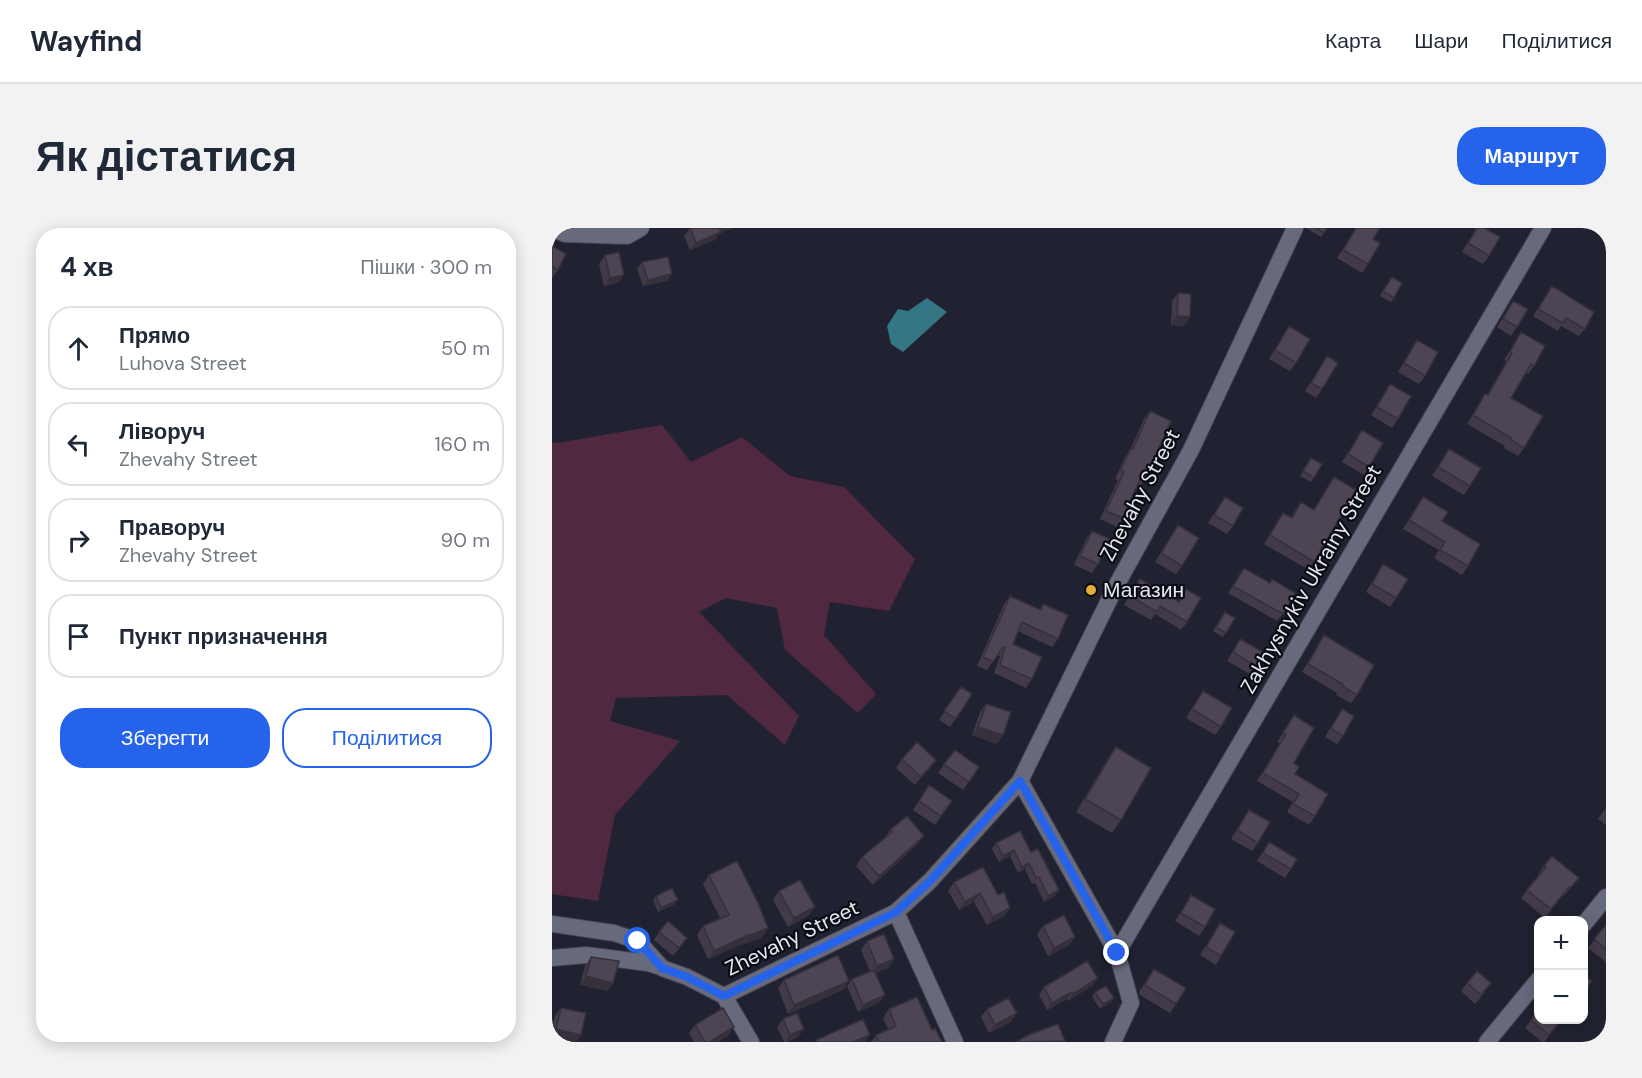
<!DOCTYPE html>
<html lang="uk">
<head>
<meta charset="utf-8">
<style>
	body { margin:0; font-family:"DM Sans",sans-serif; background:#f2f2f3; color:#1f2937 }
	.controls { position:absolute; right:18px; bottom:18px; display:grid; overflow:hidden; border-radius:12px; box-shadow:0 3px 15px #0003 }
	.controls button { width:54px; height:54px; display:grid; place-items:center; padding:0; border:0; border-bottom:2px solid #e0e1e3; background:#fff; color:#1f2937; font:30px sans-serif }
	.stop { position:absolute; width:18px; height:18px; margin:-14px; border:4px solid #2563eb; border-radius:50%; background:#fff }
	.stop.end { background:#2563eb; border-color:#fff; box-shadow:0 2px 6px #0008 }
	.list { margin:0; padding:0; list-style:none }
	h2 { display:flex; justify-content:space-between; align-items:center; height:78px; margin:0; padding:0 24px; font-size:26px }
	h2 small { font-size:20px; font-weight:400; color:#747a83 }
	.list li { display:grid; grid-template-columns:39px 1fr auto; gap:18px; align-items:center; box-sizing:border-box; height:84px; margin:0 12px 12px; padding:0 12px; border:2px solid #e0e1e3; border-radius:24px }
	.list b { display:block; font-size:22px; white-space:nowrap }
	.list p { margin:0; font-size:20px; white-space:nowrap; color:#747a83 }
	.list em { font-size:20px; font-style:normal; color:#747a83 }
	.actions { display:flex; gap:12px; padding:18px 24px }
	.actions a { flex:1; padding:14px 0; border:2px solid #2563eb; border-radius:24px; text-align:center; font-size:21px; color:#2563eb }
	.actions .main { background:#2563eb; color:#fff }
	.icon { flex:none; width:33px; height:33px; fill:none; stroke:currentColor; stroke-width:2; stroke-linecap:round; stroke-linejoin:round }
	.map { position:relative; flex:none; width:1054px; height:814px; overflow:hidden; border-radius:24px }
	header { display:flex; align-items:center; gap:36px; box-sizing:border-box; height:84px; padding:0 30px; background:#fff; border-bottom:2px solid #e0e1e3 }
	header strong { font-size:28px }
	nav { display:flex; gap:33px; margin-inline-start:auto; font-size:21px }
	.intro { display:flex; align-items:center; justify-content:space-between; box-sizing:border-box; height:144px; padding:0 36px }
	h1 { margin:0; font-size:42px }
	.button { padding:15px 27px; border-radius:24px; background:#2563eb; color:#fff; font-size:21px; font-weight:700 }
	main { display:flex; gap:36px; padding:0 36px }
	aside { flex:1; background:#fff; border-radius:24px; box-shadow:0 3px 15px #0003 }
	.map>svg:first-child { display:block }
</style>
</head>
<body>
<header>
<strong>Wayfind</strong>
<nav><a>Карта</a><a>Шари</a><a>Поділитися</a></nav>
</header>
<div class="intro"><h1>Як дістатися</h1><a class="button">Маршрут</a></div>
<main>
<aside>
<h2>4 хв<small>Пішки · 300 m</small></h2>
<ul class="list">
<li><svg class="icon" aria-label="ahead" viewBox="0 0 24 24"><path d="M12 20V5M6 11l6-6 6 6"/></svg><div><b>Прямо</b><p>Luhova Street</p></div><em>50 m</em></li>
<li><svg class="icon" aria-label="left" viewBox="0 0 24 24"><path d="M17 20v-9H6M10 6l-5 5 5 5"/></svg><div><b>Ліворуч</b><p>Zhevahy Street</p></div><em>160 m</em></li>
<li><svg class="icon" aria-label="right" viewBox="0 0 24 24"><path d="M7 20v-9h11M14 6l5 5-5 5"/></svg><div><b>Праворуч</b><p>Zhevahy Street</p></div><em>90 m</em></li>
<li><svg class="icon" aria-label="arrive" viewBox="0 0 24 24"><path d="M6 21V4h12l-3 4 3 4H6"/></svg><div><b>Пункт призначення</b></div></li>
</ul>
<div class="actions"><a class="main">Зберегти</a><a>Поділитися</a></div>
</aside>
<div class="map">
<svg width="1054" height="814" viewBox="0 0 1054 814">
	<rect width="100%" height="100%" fill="#202231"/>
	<path fill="#502941" d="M110,197L139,234L190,209L238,248L292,259L363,331L337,383L278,374L272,407L324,466L306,485L233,422L225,380L174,370L147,384L247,488L233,517L175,467L64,470L58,493L128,513L63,587L46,673L0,666V214L5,215Z"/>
	<path fill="#347684" d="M375,70L395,84L351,124L339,116L335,98L346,81L356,83Z"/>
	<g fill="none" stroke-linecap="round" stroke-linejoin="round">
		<defs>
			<path id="minor" d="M1,0L13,6L75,8L89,0
				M468,553L564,358L639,222L743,0
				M0,696L62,705L86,713L110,740L135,749L172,768
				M1032,696L1054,669
				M565,725L991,0
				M0,730L34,727L96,735L109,739
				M199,814L172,768L344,684
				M403,814L344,684L378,653L468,553L565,725L579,775L561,814
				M935,814L987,751"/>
		</defs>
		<use href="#minor" stroke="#3f404c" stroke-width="18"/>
		<use href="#minor" stroke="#676a7c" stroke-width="16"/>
	</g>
	<path fill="#423a48" d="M138,0L167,6L163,12L138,22L132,8Z
		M754,0H775L769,9Z
		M804,0H828L821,11L816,36L810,45L785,30Z
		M924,0L937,28L931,36L910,24Z
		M0,18L6,42L0,50Z
		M53,27L66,55L52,58L47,36Z
		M90,34L120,46L115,53L91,58L85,41Z
		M837,53L842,70L839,74L828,68Z
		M1000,58L1033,101L1027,108L1009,98L1006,103L981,88Z
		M626,65L632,98L619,97L620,73Z
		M961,73L965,99L959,108L945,99Z
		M737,98L744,135L738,143L717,131Z
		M969,104L982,138L976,146L974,145L959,170L972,220L966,228L952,220L953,218L915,196L933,166L935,167L954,134L952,132Z
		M865,112L873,148L867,156L846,144Z
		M775,128L770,161L764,170L753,163Z
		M838,156L846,191L840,200L819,187Z
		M598,183L592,253L586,261L584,260L571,290L565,299L548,291L566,252L563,251L573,229L579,220L592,191Z
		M810,202L817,239L812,247L790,234Z
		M897,221L918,258L912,267L880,248Z
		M756,234L762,250L759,254L748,248Z
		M782,249L762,334L757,342L712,316L731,285L739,289L749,274L762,282Z
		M673,269L681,298L675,306L656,295Z
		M871,269L890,293L916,338L910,347L882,330L887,322L851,301Z
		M626,297L630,338L624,346L603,334Z
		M540,303L546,336L540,345L522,337L534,311Z
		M831,336L844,370L838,379L814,364Z
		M692,340L731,386L725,393L676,365Z
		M588,351L626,374L634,361L635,394L629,402L603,386L599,392L572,377Z
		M458,368L487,382L491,376L506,411L500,419L466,403L461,416L480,451L474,460L442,445L448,428L445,427L435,442L425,438L452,376Z
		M673,384L683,390L671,409L661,403Z
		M772,407L805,467L799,475L784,467L785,465L750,444Z
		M688,411L703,438L698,446L675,433Z
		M409,459L420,466L398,499L387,492Z
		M651,463L669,499L663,507L634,490Z
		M434,476L445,516L420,507L428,484Z
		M790,481L791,508L785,516L773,509Z
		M742,487V535L743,546L763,588L757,597L735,584L741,574L705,553L728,515L725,514Z
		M564,519L569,592L560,605L524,584L555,532Z
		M403,522L427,539L411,562L386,545Z
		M350,531L378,540L363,557L344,540Z
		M377,557L400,573L383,597L361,582Z
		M1054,580V597L1046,591Z
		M697,582L706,615L700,623L679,611Z
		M338,602L366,616L321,657L304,638L310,629L333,610Z
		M468,603L503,668L492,674L483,655L480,656L473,641L466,645L458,628L447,634L440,621L444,615Z
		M717,614L739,641L733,650L705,633Z
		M992,638L1027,650L1012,668L1011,667L993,690L969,670L987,647L986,646Z
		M157,647L210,709L190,717V716L156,731L145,707L151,698L168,690L151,656Z
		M402,654L446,667L458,680L452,688L435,697L422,674L407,682L396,663Z
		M227,663L257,687L236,699L221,672Z
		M639,667L653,699L647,708L623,693Z
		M104,668L126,672L123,676L106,684L101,672Z
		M668,695L669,728L664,737L648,727Z
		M1054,697V734L1036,720Z
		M491,698L523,709L517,717L496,728L485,706Z
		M107,704L129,718L121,728L102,712Z
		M315,713L342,731L336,740L324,745L328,774L306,784L295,758L300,751L318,743L309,722Z
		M39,729L56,763L28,757L33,738Z
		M602,741L624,776L618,785L588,767L587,764Z
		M546,750L540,758L516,773L515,771L495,782L487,767L492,759Z
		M232,752L297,753L291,762L236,786L226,760Z
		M915,755L933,764L923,776L909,763Z
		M543,764L562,770L559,774L548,781L540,769Z
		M9,780L29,807L24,814H18L0,810V801L3,788Z
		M337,781L380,802L390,814H319L324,807L336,801L331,790Z
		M435,781L459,794L437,805L429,789Z
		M231,791L246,809L235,814H232L225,799Z
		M979,792H1010L992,814H990L973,800Z
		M143,797L176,808L165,814H142L137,805Z"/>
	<path fill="#36303b" d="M168,0H181L167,6L163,12L138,22L144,15Z
		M120,46L115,53L91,58L96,52Z
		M72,47L66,55L52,58L58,50Z
		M625,88L638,89L632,98L619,97Z
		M426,499L451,507L445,516L420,507Z
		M384,532L378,540L363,557L369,549Z
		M372,608L366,616L321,657L327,648Z
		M462,622L458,628L447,634L451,628Z
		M477,635L473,641L466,645L470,639Z
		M507,662L503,668L492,674L496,668Z
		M428,665L422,674L407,682L413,674Z
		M126,672L123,676L106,684L109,680Z
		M263,679L257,687L236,699L242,690Z
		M458,680L452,688L435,697L441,689Z
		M216,700L210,709L190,717L196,708Z
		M196,707L190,716L156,731L162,723Z
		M523,709L517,717L496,728L502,720Z
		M342,731L336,740L319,747L325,738Z
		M34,748L61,755L56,763L28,757Z
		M546,750L540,758L516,773L521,766Z
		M297,753L291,762L236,786L242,777Z
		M520,764L515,771L495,782L500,775Z
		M333,767L328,774L306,784L311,777Z
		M562,770L559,774L548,781L551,776Z
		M465,785L459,794L437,805L443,797Z
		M182,799L176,808L165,814H157Z
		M4,801L29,807L24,814H18L0,810V807Z
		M252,801L246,809L233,814L238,807Z
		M318,807L313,814H301Z"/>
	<path fill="#4d4454" stroke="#36303b" stroke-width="1.5" d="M138,0H168L167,1L169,4L144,15Z
		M764,0H775L772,5Z
		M804,0H828L821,11L828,15L816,36L791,22Z
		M925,0H932L948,9L937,28L916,15Z
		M0,18L14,26L6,42L0,38Z
		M67,24L72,47L58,50L53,27Z
		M116,29L120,46L96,52L90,34Z
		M840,49L850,55L842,70L831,63Z
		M1000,58L1042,84L1033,101L1014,90L1011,95L986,81Z
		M626,65L639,66L638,89L625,88Z
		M961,73L976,81L965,99L951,91Z
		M737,98L758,111L744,135L723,122Z
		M969,104L993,118L982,138L979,136L959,170L991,188L972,220L958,211L959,210L921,187L933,166L936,167L960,125L958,124Z
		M865,112L886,124L873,148L852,135Z
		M775,128L786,135L770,161L759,155Z
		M838,156L859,168L846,191L825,179Z
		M598,183L619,193L592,253L588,251L571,290L554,283L572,244L569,242L579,220L581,221Z
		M810,202L831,215L817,239L796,226Z
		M897,221L929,240L918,258L886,239Z
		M759,230L770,236L762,250L751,243Z
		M782,249L804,262L762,334L718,307L731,285L740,290L749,274L762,282Z
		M673,269L691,280L681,298L662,287Z
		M871,269L896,284L890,293L928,316L916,338L888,322L893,314L857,292Z
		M626,297L647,310L630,338L609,325Z
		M540,303L558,311L546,336L528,328Z
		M831,336L856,351L844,370L820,356Z
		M692,340L718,355L720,351L743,365L731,386L681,358Z
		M588,351L627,374L634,361L649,370L635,394L608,378L605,384L578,368Z
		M458,368L489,382L491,376L516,387L506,411L470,394L461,416L490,429L480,451L448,437L453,420L451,419L441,434L431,429Z
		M673,384L683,390L674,405L664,399Z
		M772,407L822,437L805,467L790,458L791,456L756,436Z
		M688,411L711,424L703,438L681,424Z
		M409,459L420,466L404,491L392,483Z
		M651,463L680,480L669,499L640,481Z
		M434,476L459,484L451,507L426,499Z
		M790,481L802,488L791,508L779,500Z
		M742,487L762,500L742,535L747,539L743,546L776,566L763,588L741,576L747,566L711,545L734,506L731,505Z
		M365,514L384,532L369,549L350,531Z
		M564,519L599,540L569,592L533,571Z
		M403,522L427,539L417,554L392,536Z
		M377,557L400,573L389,588L367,573Z
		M697,582L718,594L706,615L685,602Z
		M355,588L372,608L327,648L310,629L340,604L338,602Z
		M468,603L479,624L486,621L507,662L496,668L487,649L484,650L477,635L470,639L462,622L451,628L444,615Z
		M717,614L745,631L739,641L711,625Z
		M1000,628L1027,650L1018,660L1017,659L999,681L975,662L994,639L992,638Z
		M185,633L206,675L216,700L196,708V707L162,723L151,698L177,687L157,647Z
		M431,639L446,667L452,664L458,680L441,689L428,665L413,674L402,654Z
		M248,652L263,679L242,690L227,663Z
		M120,660L126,672L109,680L104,668Z
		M639,667L663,681L653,699L629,685Z
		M512,687L523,709L502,720L491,698Z
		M116,693L135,710L127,720L107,704Z
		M668,695L683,704L669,728L654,719Z
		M1054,697V721L1042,711Z
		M332,706L342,731L325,738L315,713Z
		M286,727L297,753L242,777L232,752Z
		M39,729L67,733L61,755L34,748Z
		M535,733L546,750L521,766L520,764L500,775L492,759Z
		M602,741L634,760L624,776L594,758L593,756Z
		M322,742L333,767L311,777L300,751Z
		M925,743L939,755L929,767L915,755Z
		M1032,747L1040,753L1032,764Z
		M554,758L562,770L551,776L543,764Z
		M365,769L380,802L383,800L390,814H327L324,807L344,798L337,781Z
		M456,770L465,785L443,797L435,781Z
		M9,780L34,785L29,807L4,801Z
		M171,780L182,799L157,814H153L143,797Z
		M987,782V792H1009L997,807L979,792Z
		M245,785L252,801L238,807L231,791Z
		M311,791L318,807L301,814H265L264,812Z
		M506,796L513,813L464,814L476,807Z"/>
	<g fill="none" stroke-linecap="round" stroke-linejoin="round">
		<path stroke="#2563eb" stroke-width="8" d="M86,713L110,740L135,749L172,768L344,684L378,653L468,553L565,725"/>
	</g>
	<circle fill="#e6ad36" stroke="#0b0c12" stroke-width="2" cx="539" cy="362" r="6"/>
	<g text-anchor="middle" stroke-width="4.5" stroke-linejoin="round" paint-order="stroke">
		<g font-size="21" fill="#e5e7f2" stroke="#0b0c12">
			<text transform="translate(588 267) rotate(-62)" y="7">Zhevahy Street</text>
			<text transform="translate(759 351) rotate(-60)" y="7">Zakhysnykiv Ukrainy Street</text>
			<text transform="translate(240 710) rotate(-26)" y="7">Zhevahy Street</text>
		</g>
		<g font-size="21" fill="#e5e7f2" stroke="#0b0c12" text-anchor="start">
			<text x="551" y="369">Магазин</text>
		</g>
	</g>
</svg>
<div class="controls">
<button>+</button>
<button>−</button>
</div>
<div class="stop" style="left:86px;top:713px"></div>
<div class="stop end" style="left:565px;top:725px"></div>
</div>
</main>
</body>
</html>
